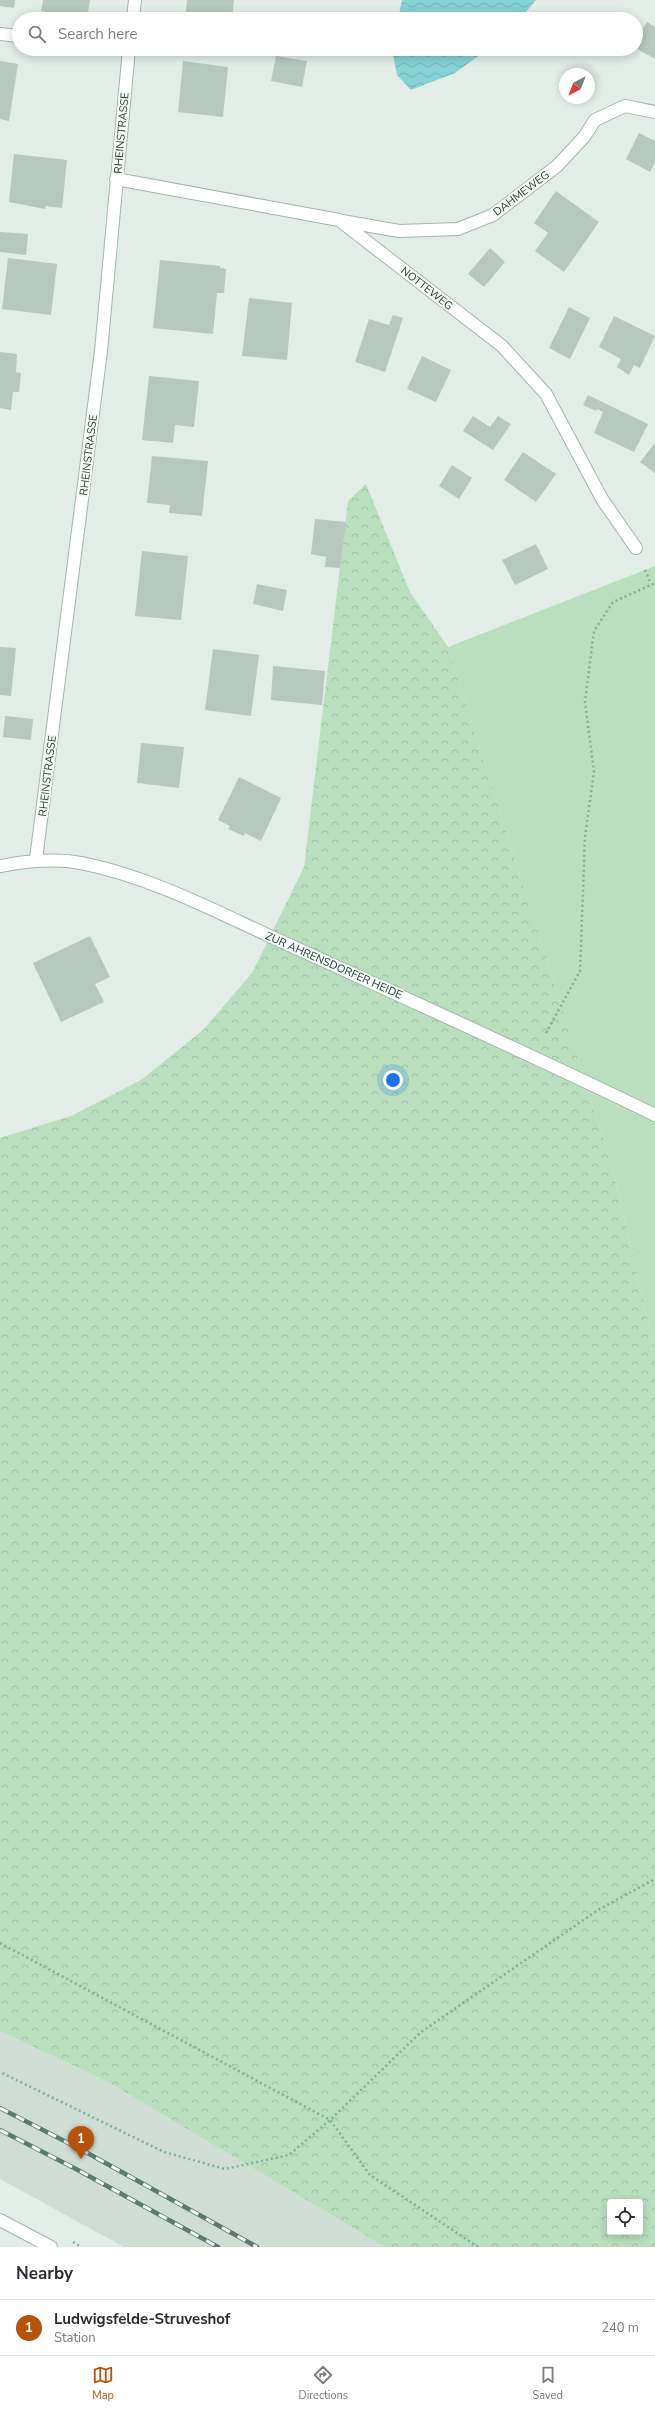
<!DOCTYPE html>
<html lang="en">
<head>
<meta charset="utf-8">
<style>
	body { margin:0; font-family:"Nunito Sans",sans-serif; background:#f2f2f3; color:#2b2b33 }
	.controls { position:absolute; right:12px; bottom:12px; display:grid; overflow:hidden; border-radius:4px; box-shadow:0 2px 10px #0003 }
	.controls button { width:36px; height:36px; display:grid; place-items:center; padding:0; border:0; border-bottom:1px solid #e1e1e2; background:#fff; color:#2b2b33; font:20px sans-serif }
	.compass { position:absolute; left:559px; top:68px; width:36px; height:36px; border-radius:50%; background:#fff; box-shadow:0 2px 10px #0003; rotate:222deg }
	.you { position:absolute; left:393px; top:1080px; width:14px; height:14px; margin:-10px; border:3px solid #fff; border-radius:50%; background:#1a73e8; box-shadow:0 0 0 6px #1a73e833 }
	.badge { display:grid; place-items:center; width:26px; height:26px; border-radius:50%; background:#b45309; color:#fff; font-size:13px; font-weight:700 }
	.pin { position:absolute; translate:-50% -33px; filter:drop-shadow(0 1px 2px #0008) }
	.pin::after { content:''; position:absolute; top:21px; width:14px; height:12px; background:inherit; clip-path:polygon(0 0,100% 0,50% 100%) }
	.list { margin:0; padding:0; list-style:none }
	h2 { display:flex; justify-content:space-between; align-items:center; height:52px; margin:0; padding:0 16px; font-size:17px }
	h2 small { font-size:13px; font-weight:400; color:#7c7c81 }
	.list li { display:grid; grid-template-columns:26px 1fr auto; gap:12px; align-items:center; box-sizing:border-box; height:56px; padding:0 16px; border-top:1px solid #e1e1e2 }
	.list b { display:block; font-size:15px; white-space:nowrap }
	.list p { margin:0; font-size:13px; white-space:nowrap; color:#7c7c81 }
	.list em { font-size:13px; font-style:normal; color:#7c7c81 }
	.icon { flex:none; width:22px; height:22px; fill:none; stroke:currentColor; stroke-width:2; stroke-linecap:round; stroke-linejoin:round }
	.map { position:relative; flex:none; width:655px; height:2247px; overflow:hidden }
	.search { position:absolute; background:#fff; box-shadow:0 2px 10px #0003; left:12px; right:12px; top:12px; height:44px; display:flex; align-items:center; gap:10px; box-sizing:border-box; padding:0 14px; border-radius:22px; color:#7c7c81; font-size:15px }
	.sheet { height:108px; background:#fff }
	nav { display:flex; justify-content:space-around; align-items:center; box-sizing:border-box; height:56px; border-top:1px solid #e1e1e2; background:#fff; font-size:11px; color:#7c7c81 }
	nav a { display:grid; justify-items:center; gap:2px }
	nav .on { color:#b45309 }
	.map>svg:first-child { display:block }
</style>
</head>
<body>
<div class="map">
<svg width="655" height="2247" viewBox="0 0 655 2247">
	<defs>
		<pattern id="forest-crowns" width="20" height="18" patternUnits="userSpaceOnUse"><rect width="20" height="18" fill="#b9dfbf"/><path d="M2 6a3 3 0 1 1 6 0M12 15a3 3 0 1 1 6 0" fill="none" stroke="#9fc0a5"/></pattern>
		<pattern id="water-waves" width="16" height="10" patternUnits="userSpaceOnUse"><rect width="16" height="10" fill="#86d2d5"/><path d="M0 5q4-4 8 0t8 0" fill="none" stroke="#73b5b7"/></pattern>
	</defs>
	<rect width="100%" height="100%" fill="#e2ede7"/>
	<path fill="#d0ddd5" d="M0,2031L108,2082L385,2247H124L0,2179Z"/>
	<path fill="#b9dfbf" d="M655,566V1351L613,1170L448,647Z"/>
	<path fill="url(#forest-crowns)" fill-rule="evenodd" d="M366,484L410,592L448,647L613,1170L655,1351V2247H385L108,2082L0,2031V1138L71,1116L141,1080L203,1030L252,973L304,867L348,501ZM610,2202H640V2232H610Z"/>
	<path fill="url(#water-waves)" d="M402,0H536L520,19H398Z
		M392,49H488L455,73L411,90L397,75Z"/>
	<path fill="#b7c8bf" d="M0,0H15L14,8L0,6Z
		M43,0H90L87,19L41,11Z
		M187,0H234L232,19H185Z
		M647,22L655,27V59L636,48V40Z
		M276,56L307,61L302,87L271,81Z
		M0,61L18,64L9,121L0,119Z
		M183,61L228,67L223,117L178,112Z
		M639,133L655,141V162L650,172L626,159Z
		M14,154L67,160L62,208L46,206L45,209L9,202Z
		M556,191L599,222L564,272L535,251L548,233L534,223Z
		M0,232L28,234L26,255L0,252Z
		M490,248L505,262L484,287L468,274Z
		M8,258L57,264L51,315L2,309Z
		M160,260L220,266V268L226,269L224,293H217L213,334L153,328Z
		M249,298L292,303L287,360L242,356Z
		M569,307L590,318L570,359L549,348Z
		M393,315L403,318L385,372L355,362L369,319L389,325Z
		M614,316L655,336L640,368L634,365L629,375L617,367L621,359L599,347Z
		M0,352L17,354L16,372L21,373L19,392H13L11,410L0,408Z
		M422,356L451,370L436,402L407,389Z
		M149,376L199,381L194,427L175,425L173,443L142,440Z
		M588,395L648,424L634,452L594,433L603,412L597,409L596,411L583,405Z
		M473,416L490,427L498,416L511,424L493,450L463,431Z
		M655,443V473L640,462Z
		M523,452L556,474L536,502L504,480Z
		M152,456L208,461L202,516L169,513L170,505L147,503Z
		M452,465L472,478L459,499L439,486Z
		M315,519L346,522L340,568L325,567L326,557L311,554Z
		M536,544L548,569L515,585L502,560Z
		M142,551L188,556L181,620L135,616Z
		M257,584L287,590L283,611L253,604Z
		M0,647L16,648L11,696L0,695Z
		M213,649L259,655L251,716L205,710Z
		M273,666L325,671L322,705L271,700Z
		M5,716L33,719L31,740L3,737Z
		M141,743L184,747L179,788L137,783Z
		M239,777L281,798L261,841L245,833L244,836L228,829L230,826L218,820Z
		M90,936L110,977L95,984L104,1002L61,1022L33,963Z"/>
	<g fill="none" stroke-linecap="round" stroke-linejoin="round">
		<defs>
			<path id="lane" d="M0,2220L51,2247"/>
			<path id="street" d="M133,19L135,0
				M0,34L19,36
				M116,179L339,220L502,346L546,394L602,499L636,548
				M342,221L399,231L458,229L493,215L557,166L584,137L595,120L625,106L655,112
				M36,859L101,351L129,49
				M0,866C27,861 54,858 81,863C157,878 226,917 296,948C416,1003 536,1057 655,1115"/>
		</defs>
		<use href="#lane" stroke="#a4b5ad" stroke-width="14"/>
		<use href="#street" stroke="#a4b5ad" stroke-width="14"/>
		<path stroke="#80b39d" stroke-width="2.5" stroke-dasharray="2 3" stroke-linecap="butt" d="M645,570L651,584
			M546,1033L580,971L585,837L594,772L585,702L594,631L613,602L655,583
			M0,1943L330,2120L289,2155L225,2169L164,2152L0,2072
			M73,2242L81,2247
			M478,2247L370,2175L330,2120L421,2032L598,1910L655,1879"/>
		<use href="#lane" stroke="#fff" stroke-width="12"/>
		<use href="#street" stroke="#fff" stroke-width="12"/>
		<defs>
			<path id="rail" d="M0,2108L82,2150L257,2247
				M0,2130L76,2169L218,2247"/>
		</defs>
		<use href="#rail" stroke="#5b7b6e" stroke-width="4.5"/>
		<use href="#rail" stroke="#f2f9f5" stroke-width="3" stroke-dasharray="9" stroke-linecap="butt"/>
	</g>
	<g text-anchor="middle" stroke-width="4" stroke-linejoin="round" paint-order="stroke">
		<g font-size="11" fill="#203f33" stroke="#f2f9f5">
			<text transform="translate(121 133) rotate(-85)" y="4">RHEINSTRASSE</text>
			<text transform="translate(521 193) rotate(-37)" y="4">DAHMEWEG</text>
			<text transform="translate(427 288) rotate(38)" y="4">NOTTEWEG</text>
			<text transform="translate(88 455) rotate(-83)" y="4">RHEINSTRASSE</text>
			<text transform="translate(47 776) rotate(-83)" y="4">RHEINSTRASSE</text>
			<text transform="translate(334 965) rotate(24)" y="4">ZUR AHRENSDORFER HEIDE</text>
		</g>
	</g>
</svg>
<div class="controls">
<button><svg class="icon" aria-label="locate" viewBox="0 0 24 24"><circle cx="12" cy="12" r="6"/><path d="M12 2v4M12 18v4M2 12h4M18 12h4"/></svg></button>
</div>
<svg class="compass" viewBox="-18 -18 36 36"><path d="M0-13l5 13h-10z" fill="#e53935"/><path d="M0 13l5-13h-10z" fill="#7c7c81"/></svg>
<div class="you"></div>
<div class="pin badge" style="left:81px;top:2159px">1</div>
<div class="search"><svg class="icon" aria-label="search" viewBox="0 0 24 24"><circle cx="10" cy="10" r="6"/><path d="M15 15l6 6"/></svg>Search here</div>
</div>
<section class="sheet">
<h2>Nearby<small></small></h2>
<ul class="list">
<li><span class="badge">1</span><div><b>Ludwigsfelde-Struveshof</b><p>Station</p></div><em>240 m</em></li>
</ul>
</section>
<nav>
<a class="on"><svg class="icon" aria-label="map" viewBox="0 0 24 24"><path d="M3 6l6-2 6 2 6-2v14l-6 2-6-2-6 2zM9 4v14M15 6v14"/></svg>Map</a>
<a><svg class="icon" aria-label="directions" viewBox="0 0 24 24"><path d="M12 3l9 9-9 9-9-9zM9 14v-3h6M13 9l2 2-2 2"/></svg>Directions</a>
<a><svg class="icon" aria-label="saved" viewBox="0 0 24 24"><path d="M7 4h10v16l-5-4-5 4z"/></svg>Saved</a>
</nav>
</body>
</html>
